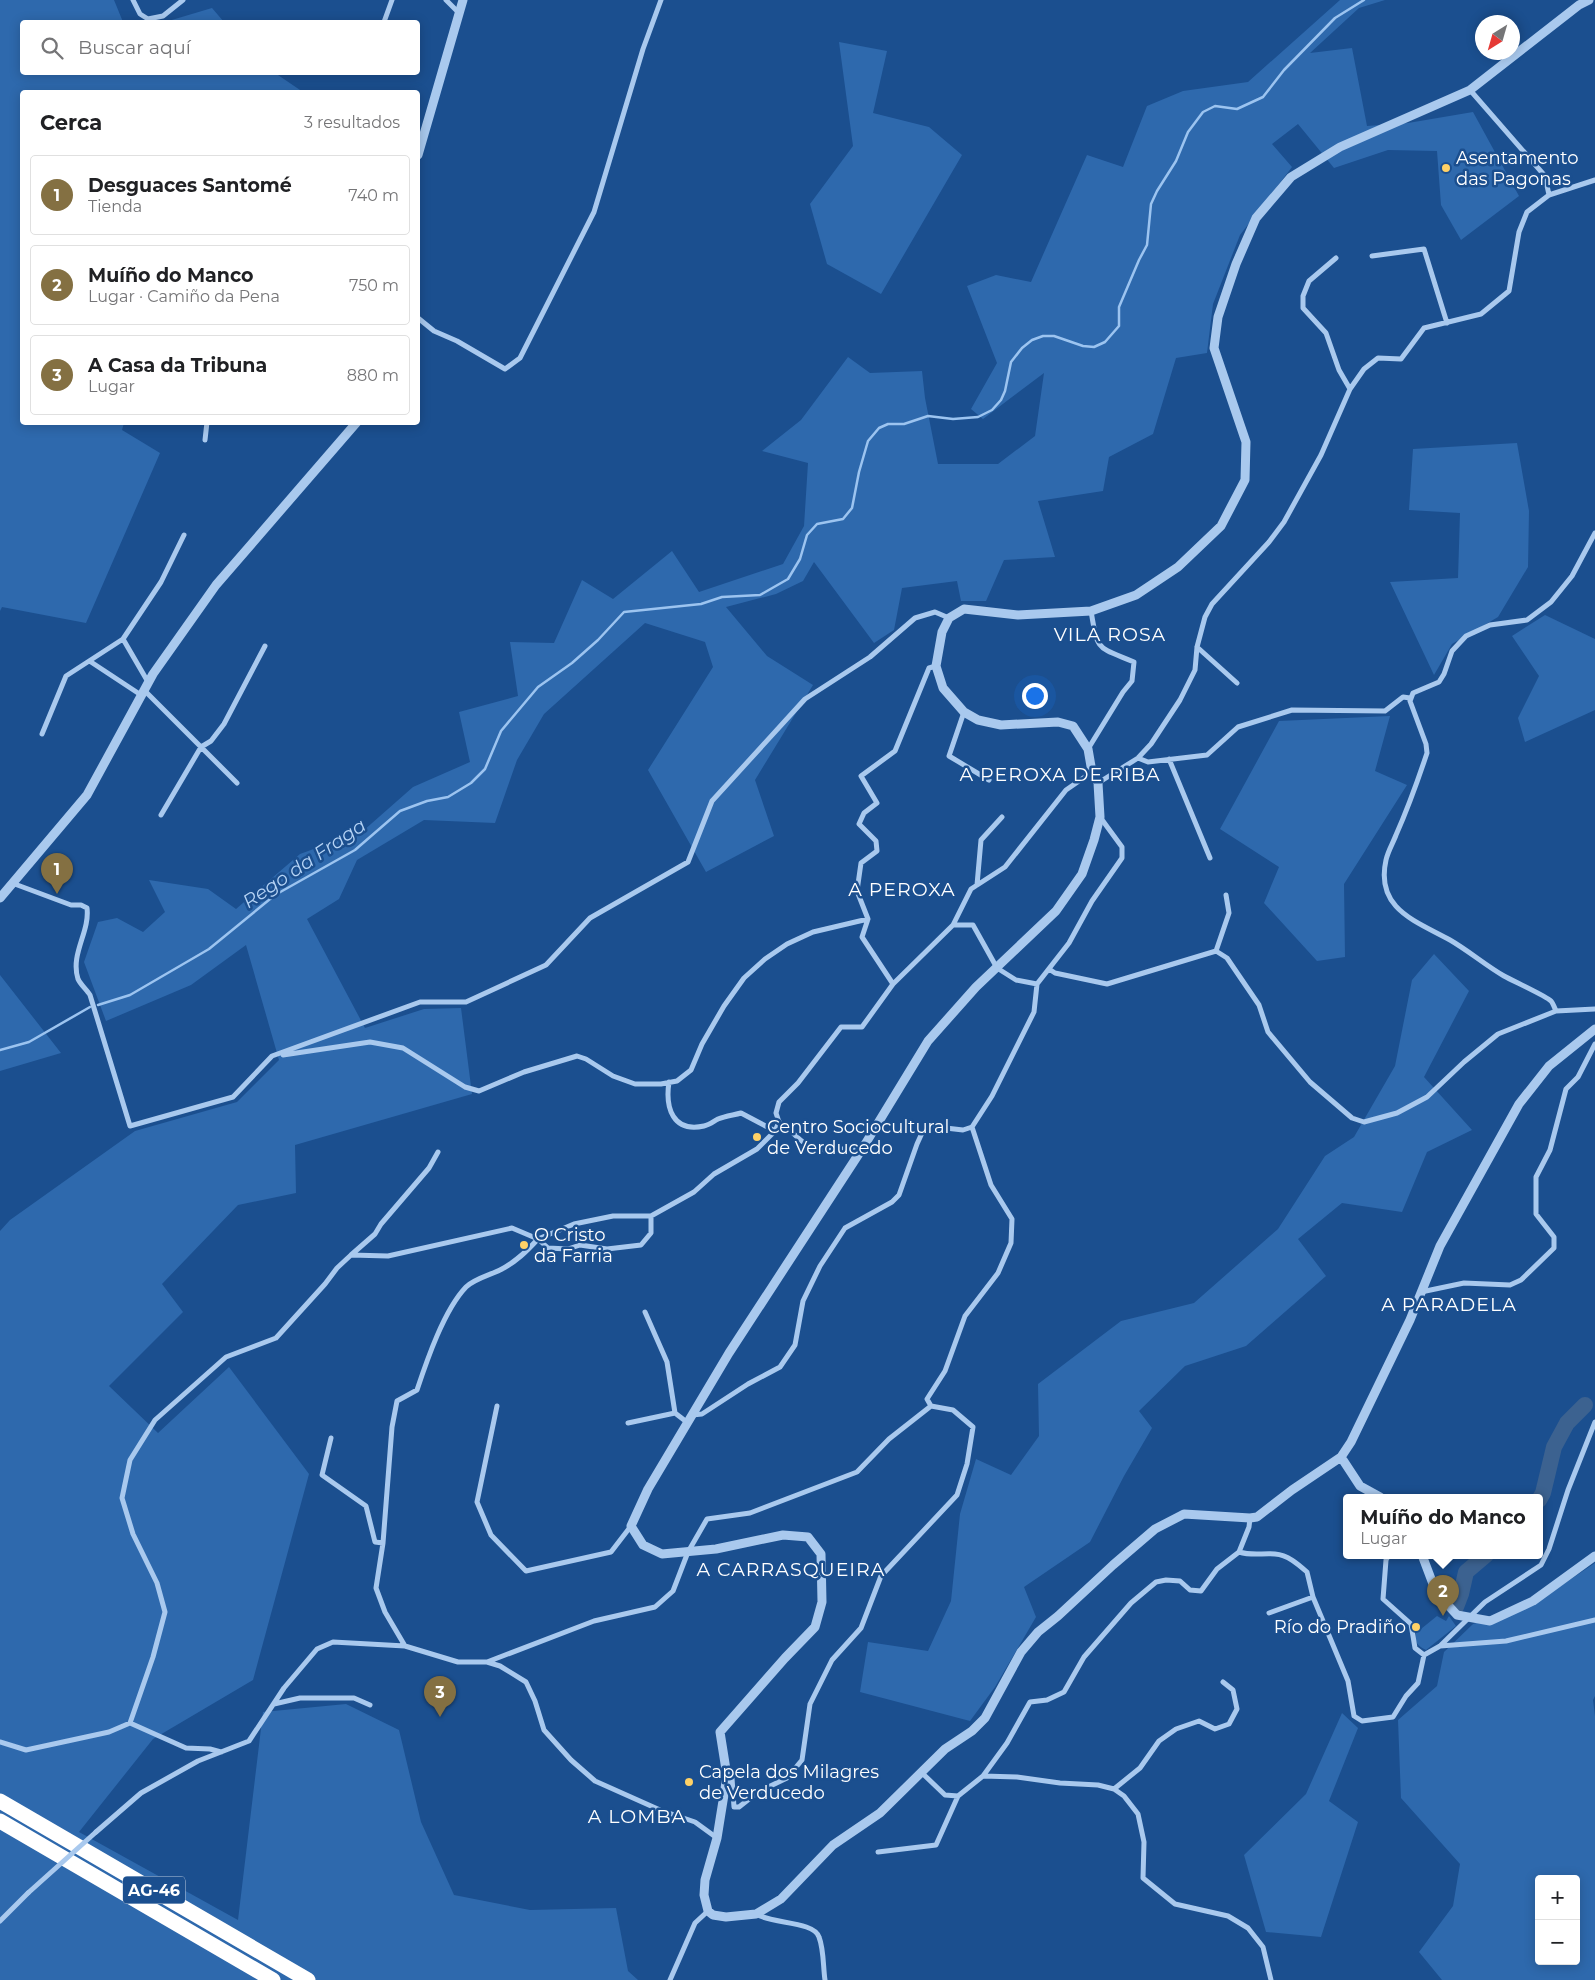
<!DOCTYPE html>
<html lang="es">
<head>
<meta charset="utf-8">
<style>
	body { margin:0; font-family:Montserrat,sans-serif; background:#f6f6f6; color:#202124 }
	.controls { position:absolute; right:15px; bottom:15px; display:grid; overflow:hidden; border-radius:5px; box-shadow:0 2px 12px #0003 }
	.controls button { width:45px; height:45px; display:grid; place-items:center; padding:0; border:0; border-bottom:1px solid #e0e0e0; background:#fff; color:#202124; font:25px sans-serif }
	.compass { position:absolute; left:1475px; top:15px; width:45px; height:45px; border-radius:50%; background:#fff; box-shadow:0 2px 12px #0003; rotate:217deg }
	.you { position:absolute; left:1034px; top:695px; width:18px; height:18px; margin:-12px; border:4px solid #fff; border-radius:50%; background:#1a73e8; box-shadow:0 0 0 8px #1a73e833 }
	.badge { display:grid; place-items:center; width:32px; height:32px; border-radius:50%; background:#847042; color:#fff; font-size:16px; font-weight:700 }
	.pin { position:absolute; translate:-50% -41px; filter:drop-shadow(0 1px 2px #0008) }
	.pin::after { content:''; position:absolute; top:26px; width:18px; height:15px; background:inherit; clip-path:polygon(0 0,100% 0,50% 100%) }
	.popup { position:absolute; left:1343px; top:1494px; width:200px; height:65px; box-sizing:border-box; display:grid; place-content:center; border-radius:5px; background:#fff; filter:drop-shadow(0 1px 4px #0005); font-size:16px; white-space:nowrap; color:#757577 }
	.popup b { font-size:19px; color:#202124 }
	.popup::after { content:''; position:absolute; left:50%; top:100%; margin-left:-10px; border:10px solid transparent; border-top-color:#fff }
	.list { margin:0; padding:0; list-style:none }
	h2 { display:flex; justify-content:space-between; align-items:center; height:65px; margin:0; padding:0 20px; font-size:21px }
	h2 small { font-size:16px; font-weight:400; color:#757577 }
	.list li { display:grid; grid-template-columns:32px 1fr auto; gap:15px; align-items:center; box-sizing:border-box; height:80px; margin:0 10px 10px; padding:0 10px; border:1px solid #e0e0e0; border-radius:5px }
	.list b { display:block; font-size:19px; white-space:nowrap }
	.list p { margin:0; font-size:16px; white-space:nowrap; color:#757577 }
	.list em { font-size:16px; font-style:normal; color:#757577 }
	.icon { flex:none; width:28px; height:28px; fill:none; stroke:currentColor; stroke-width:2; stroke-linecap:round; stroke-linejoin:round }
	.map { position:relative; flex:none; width:1595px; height:1980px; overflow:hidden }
	.search { position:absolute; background:#fff; box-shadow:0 2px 12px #0003; left:20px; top:20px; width:400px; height:55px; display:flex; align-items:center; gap:12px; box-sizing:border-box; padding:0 18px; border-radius:5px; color:#757577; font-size:19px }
	.panel { position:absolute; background:#fff; box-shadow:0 2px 12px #0003; left:20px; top:90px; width:400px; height:335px; border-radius:5px }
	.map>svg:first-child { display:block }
</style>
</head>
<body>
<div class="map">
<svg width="1595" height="1980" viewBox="0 0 1595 1980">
	<rect width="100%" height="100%" fill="#1b4f8f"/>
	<path fill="#2e69ad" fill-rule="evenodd" d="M0,0H114L123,22H22V72L275,73L303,92H22V422L124,423L122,430L160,453L86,623L2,607L0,611Z
		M1340,0H1385L1359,8L1310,53L1352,48L1367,126L1408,123L1473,112L1519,196L1461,240L1441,205L1437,151L1388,150L1334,168L1298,124L1272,144L1292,167L1240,235L1213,304L1207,353L1176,358L1153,434L1109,457L1103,491L1038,501L1055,557L1004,560L986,601H961L957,581L902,588L894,630L874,643L814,562L803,581L776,594L726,607L767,656L813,685L755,780L774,836L706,872L648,770L713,667L705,642L645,623L544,714L517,760L495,823L424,820L357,860L339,899L307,919L365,1028L424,1009L461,1008L472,1094L295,1145L296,1193L238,1205L162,1284L183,1312L109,1386L158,1433L229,1367L309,1474L253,1680L153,1739L79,1832L238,1920L263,1712L346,1704L399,1730L421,1822L454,1895L530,1910L616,1908L628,1971L638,1980H0V1231L10,1220L135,1131L237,1102L279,1060L246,945L191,985L106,1021L84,962L98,922L117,918L143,932L165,912L149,880L208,889L236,909L300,854L363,831L413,787L470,762L459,712L518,696L510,642L554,643L582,580L613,599L672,551L699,592L783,564L804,526L808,463L762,451L801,420L848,357L870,373L922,371L925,398L938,464H998L1035,436L1044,373L983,419L971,409L997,363L967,286L996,275L1031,282L1087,155L1123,167L1147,106L1183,91L1248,82Z
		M212,8L224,22H165Z
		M839,42L887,51L873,113L929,127L962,155L881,294L827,264L810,204L853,146Z
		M1517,443L1529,511L1528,567L1498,617L1452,644L1434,675L1390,582L1458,578L1460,513L1409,510L1413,449Z
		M1545,615L1595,639V710L1525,742L1518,718L1539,676L1512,636Z
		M1390,716L1375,771L1407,785L1344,884L1345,957L1317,961L1264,903L1279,867L1220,829L1279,721Z
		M1434,954L1469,991L1424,1077L1472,1130L1427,1152L1402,1212L1342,1203L1298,1239L1326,1276L1246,1346L1185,1366L1139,1411L1152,1428L1124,1476L1090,1542L1024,1587L1036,1617L995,1687L970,1721L860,1692L868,1642L928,1651L951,1601L960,1514L976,1459L1011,1475L1039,1436L1038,1384L1121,1321L1194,1303L1278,1229L1325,1156L1354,1137L1395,1066L1412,980Z
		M0,975L61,1053L0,1071Z
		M1595,1563V1696L1593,1700L1595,1716V1980H1442L1419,1952L1453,1906L1460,1864L1401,1798L1398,1720L1437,1686L1444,1652L1473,1624L1532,1605ZM1539,1879H1576V1961H1539Z
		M1437,1616L1446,1621L1449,1616L1456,1626L1426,1650C1418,1646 1414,1642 1416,1633Z
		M1342,1713L1358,1728L1329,1801L1358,1822L1321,1937L1266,1932L1244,1855L1306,1794Z"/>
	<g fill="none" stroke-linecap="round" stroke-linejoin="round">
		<path stroke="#9cc4f0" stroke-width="2.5" d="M98,1005L130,995L209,949L275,895L355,850L400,811L427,801L448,797L471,783L485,769L501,731L538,687L572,663L598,640L624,612L701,604L722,597L760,595L788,579L800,559L807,535L817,524L843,519L852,508L859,472L868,441L879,428L888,424H904L928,416L953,419L978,417L992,410L1001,400L1005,391L1011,362L1022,348L1032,340L1043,336H1054L1083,346L1094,347L1105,342L1119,326V307L1139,260L1147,245L1151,204L1157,191L1176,161L1188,132L1203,112L1215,106L1237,109L1263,97L1284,70L1335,18L1364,0
			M0,1050L29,1042L90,1007"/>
		<path stroke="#3c6290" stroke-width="16" d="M1539,1500L1543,1493L1554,1447L1567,1423L1585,1405
			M1456,1607L1461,1594L1466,1572L1486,1555"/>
		<path stroke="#a9c9ee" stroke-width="5" d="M133,0L140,14L148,19L163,16L183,0
			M446,0L459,13
			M384,22L392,0
			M1549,195L1595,180
			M1372,256L1424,249L1447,323
			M1336,258L1309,281L1303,296V308L1326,333L1339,370L1350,389
			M418,318L434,331L457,341L505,369L520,358L594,212L643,49L661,0
			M205,440L207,422
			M1595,533L1572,576L1551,602L1527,620L1490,625L1466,636L1452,651L1444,674L1439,682L1413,693L1410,701L1426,744L1427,753C1418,780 1408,808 1396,835C1393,843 1388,851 1386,860C1375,909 1416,921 1450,940C1469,951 1485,965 1504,976C1513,981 1546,996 1551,1001C1553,1003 1555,1009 1556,1011L1595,1009
			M1197,647L1237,683
			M91,662L141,695
			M148,682L123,639L161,582L184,535
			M144,690L237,783
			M964,712L949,756L989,780
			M42,734L66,676L123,639
			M1088,749L1123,692L1132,681L1134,662C1096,646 1098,652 1091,611
			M1138,758L1148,762L1207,755L1238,727L1292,710L1385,711L1403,697L1410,698
			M1169,759L1210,858
			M1098,783L1138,758L1151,744L1180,700L1195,670L1197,647L1205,617L1212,604L1269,542L1284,522L1321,455L1350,389L1364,369L1378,358L1401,359L1424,328L1481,314L1509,291L1519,232L1527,212L1549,195L1545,176L1470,90
			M161,815L201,747L211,741L224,724L265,646
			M12,883L71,905H81L87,908C90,932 70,954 78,979C80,984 87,990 90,995L130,1126L233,1097L272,1056L420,1002H466L546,965L590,918L688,862L712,801L805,699L870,657L915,618L935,612L949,618
			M977,885L981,840L1002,817
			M953,925H973L997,968L1016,980L1037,984
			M1216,951L1229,913L1226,895
			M1049,969L1055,973L1107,984L1216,951L1227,958L1259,1005L1268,1032L1310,1082L1352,1118L1364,1122L1397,1113L1427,1097L1464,1062L1498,1034L1556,1011
			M893,984L862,937L868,919L857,891L861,863L877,851L876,841L859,824L864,813L877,803L861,776L895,751L929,668L936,666
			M283,1055L370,1042L403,1048L465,1087L479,1091L524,1072L577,1056L586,1059L613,1076L635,1084H661L677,1081L691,1070L702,1044L724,1006L744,978L765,959L787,944L813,932L868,919
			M669,1082C665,1108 673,1133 704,1126C709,1125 714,1121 718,1119C725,1116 734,1115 741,1113L775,1131
			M779,1122C790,1128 796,1138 806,1144C823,1155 845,1148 863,1146
			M351,1255L375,1234L381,1224L429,1168L438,1152
			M1421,1292L1464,1283L1510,1285L1521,1280L1554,1248V1237L1536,1214V1177L1550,1150L1566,1089L1578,1077L1595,1044
			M645,1312L667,1362L675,1413
			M497,1406L477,1502L491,1535L526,1571L611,1552L631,1526
			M692,1415L702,1414L748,1384L780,1367L795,1345L803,1301L820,1266L845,1228L892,1202L899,1195L917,1144L922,1133L937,1127L963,1130L972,1127L992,1096L1034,1012L1037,984L1069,943L1092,901L1122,858V847L1100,817
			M628,1423L675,1413L688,1423
			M331,1438L322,1475L366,1506L375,1542L383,1543
			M1239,1552C1252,1556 1262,1553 1275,1554C1288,1555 1298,1564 1307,1572L1313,1597L1348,1681L1354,1716L1362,1721L1393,1717L1406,1696L1418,1683L1424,1655
			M1389,1555L1386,1560L1383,1599L1411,1624L1415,1648L1424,1655L1440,1646L1485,1602L1541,1565L1549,1549L1568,1490L1595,1422
			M1269,1613L1313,1597
			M405,1646L385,1612L376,1588L383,1543L392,1427L397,1401L417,1390C427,1360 444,1310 466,1287C474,1279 490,1275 500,1270C516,1262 527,1251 538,1239L548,1248L568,1249L580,1245L607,1249L641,1245L651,1233V1216
			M1440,1646L1506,1641L1595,1620
			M487,1662L500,1666L526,1682L535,1701L544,1730L571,1760L595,1781L660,1810L695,1822L717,1838
			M274,1704L300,1698H354L370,1705
			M130,1723L153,1657L165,1612L157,1583L133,1534L122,1498L130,1460L155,1420L226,1357L276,1338L325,1284L337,1268L351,1255L388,1256L512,1228L538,1239L574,1224L613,1216H651L694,1192L714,1174L757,1149L775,1131L779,1122L776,1113L779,1102L798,1083L841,1027H862L893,984L953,925L971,889L1005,867L1066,790L1092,772
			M0,1742L26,1750L109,1732L130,1723L186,1748L210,1749L221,1752
			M921,1772L945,1795L958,1796L983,1776L1017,1777L1060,1783L1098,1785L1114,1789L1124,1796L1138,1814L1144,1842L1143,1878L1175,1904L1228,1916L1248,1928L1263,1947L1271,1980
			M727,1776L732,1778L734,1807H739L758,1792L787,1778L802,1760L810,1704L832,1660L861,1628L881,1576L957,1495L967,1464L973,1427L953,1410L931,1406L927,1399L945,1371L965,1316L998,1273L1011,1243L1012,1219L991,1185L972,1127
			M983,1776L1007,1743L1030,1702L1047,1700L1064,1692L1084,1657L1131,1603L1156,1582L1166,1580L1180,1581L1190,1590L1201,1591L1217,1569L1239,1552L1249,1527L1250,1518
			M1114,1789L1140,1768L1159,1741L1176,1729L1199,1721L1215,1729L1229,1724L1237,1709L1233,1690L1223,1682
			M96,1832L141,1793L198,1761L249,1741L284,1688L317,1649L333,1642L405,1646L458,1662H487L594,1621L655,1607L673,1591L688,1552L707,1519L750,1513L857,1472L889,1439L931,1406
			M878,1852L936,1845L958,1796
			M756,1914C771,1924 814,1921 819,1937C824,1950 823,1967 825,1980
			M0,1921L28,1893
			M670,1980L695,1923L708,1911"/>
		<path stroke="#a9c9ee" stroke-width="9" d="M418,155L463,0
			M0,898L87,795L153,674L216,585L357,422
			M1341,1457L1351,1442L1410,1320L1440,1246L1519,1104L1549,1066L1595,1029
			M1380,1497L1360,1486L1341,1457L1292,1490L1257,1517L1250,1518L1184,1514L1155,1529L1113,1565L1058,1616L1038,1632L1021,1652L985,1718L972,1731L945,1749L880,1813L833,1845L781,1899L756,1914L726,1917L713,1915L708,1911L704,1895L705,1880L717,1838L727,1776L720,1732L785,1658L815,1627L822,1602L821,1554L808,1537L783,1535L716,1549L662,1554L643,1545L631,1526L648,1489L729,1353L864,1146L928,1041L976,987L1056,911L1082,874L1094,840L1100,817L1098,783L1092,772L1088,749L1073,726L1058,722L1001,725L978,720L964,712L943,688L936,666L942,632L949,618L964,609L1018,615L1091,611L1136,595L1178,567L1221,526L1245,480L1246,442L1214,348L1218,317L1236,264L1256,218L1291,177L1340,147L1470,90L1579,5L1589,0
			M1422,1555L1436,1592L1457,1615L1490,1621L1533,1601L1595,1556"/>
		<path stroke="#fff" stroke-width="15" d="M0,1801L308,1980
			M0,1821L273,1980"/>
		<path stroke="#a9c9ee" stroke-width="5" d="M28,1893L96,1832"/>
	</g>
	<g fill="#ffd166" stroke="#1b4f8f" stroke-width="2">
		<circle cx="1446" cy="168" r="5"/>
		<circle cx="757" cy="1137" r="5"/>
		<circle cx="524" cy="1245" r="5"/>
		<circle cx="1416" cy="1627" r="5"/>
		<circle cx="689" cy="1782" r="5"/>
	</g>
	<g text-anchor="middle" stroke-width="5" stroke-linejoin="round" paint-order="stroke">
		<rect fill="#1b4f8f" stroke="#bbcadd" stroke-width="1" x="123" y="1876.5" width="62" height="27" rx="4"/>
		<g font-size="16" font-weight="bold" fill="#fff">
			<text x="154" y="1896">AG-46</text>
		</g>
		<g font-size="18" fill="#fff" stroke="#1b4f8f" text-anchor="start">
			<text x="1456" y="164">Asentamento<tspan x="1456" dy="21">das Pagonas</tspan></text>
			<text x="767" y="1133">Centro Sociocultural<tspan x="767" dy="21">de Verducedo</tspan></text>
			<text x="534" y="1241">O Cristo<tspan x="534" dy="21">da Farria</tspan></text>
			<text x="1406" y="1633" text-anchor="end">Río do Pradiño</text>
			<text x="699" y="1778">Capela dos Milagres<tspan x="699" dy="21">de Verducedo</tspan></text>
		</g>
		<g font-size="19" letter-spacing="1" fill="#fff" stroke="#1b4f8f">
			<text x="1110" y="641">VILA ROSA</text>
			<text x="1060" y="781">A PEROXA DE RIBA</text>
			<text x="902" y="896">A PEROXA</text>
			<text x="1449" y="1311">A PARADELA</text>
			<text x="791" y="1576">A CARRASQUEIRA</text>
			<text x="637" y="1823">A LOMBA</text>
		</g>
		<g font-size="19" font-style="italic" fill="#b5d3f5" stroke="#1b4f8f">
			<text transform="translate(304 863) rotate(-34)" y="7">Rego da Fraga</text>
		</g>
	</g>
</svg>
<div class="controls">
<button>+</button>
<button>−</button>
</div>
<svg class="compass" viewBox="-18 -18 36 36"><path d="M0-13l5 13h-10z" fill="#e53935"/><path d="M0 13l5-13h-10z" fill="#757577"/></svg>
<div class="you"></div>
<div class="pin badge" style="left:57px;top:894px">1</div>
<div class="pin badge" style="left:1443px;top:1616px">2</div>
<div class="popup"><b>Muíño do Manco</b>Lugar</div>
<div class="pin badge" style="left:440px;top:1717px">3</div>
<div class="search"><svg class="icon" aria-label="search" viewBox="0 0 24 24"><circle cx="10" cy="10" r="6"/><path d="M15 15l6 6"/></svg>Buscar aquí</div>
<section class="panel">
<h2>Cerca<small>3 resultados</small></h2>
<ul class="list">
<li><span class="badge">1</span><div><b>Desguaces Santomé</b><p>Tienda</p></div><em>740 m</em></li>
<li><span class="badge">2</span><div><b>Muíño do Manco</b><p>Lugar · Camiño da Pena</p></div><em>750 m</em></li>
<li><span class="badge">3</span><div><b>A Casa da Tribuna</b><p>Lugar</p></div><em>880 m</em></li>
</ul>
</section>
</div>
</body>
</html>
